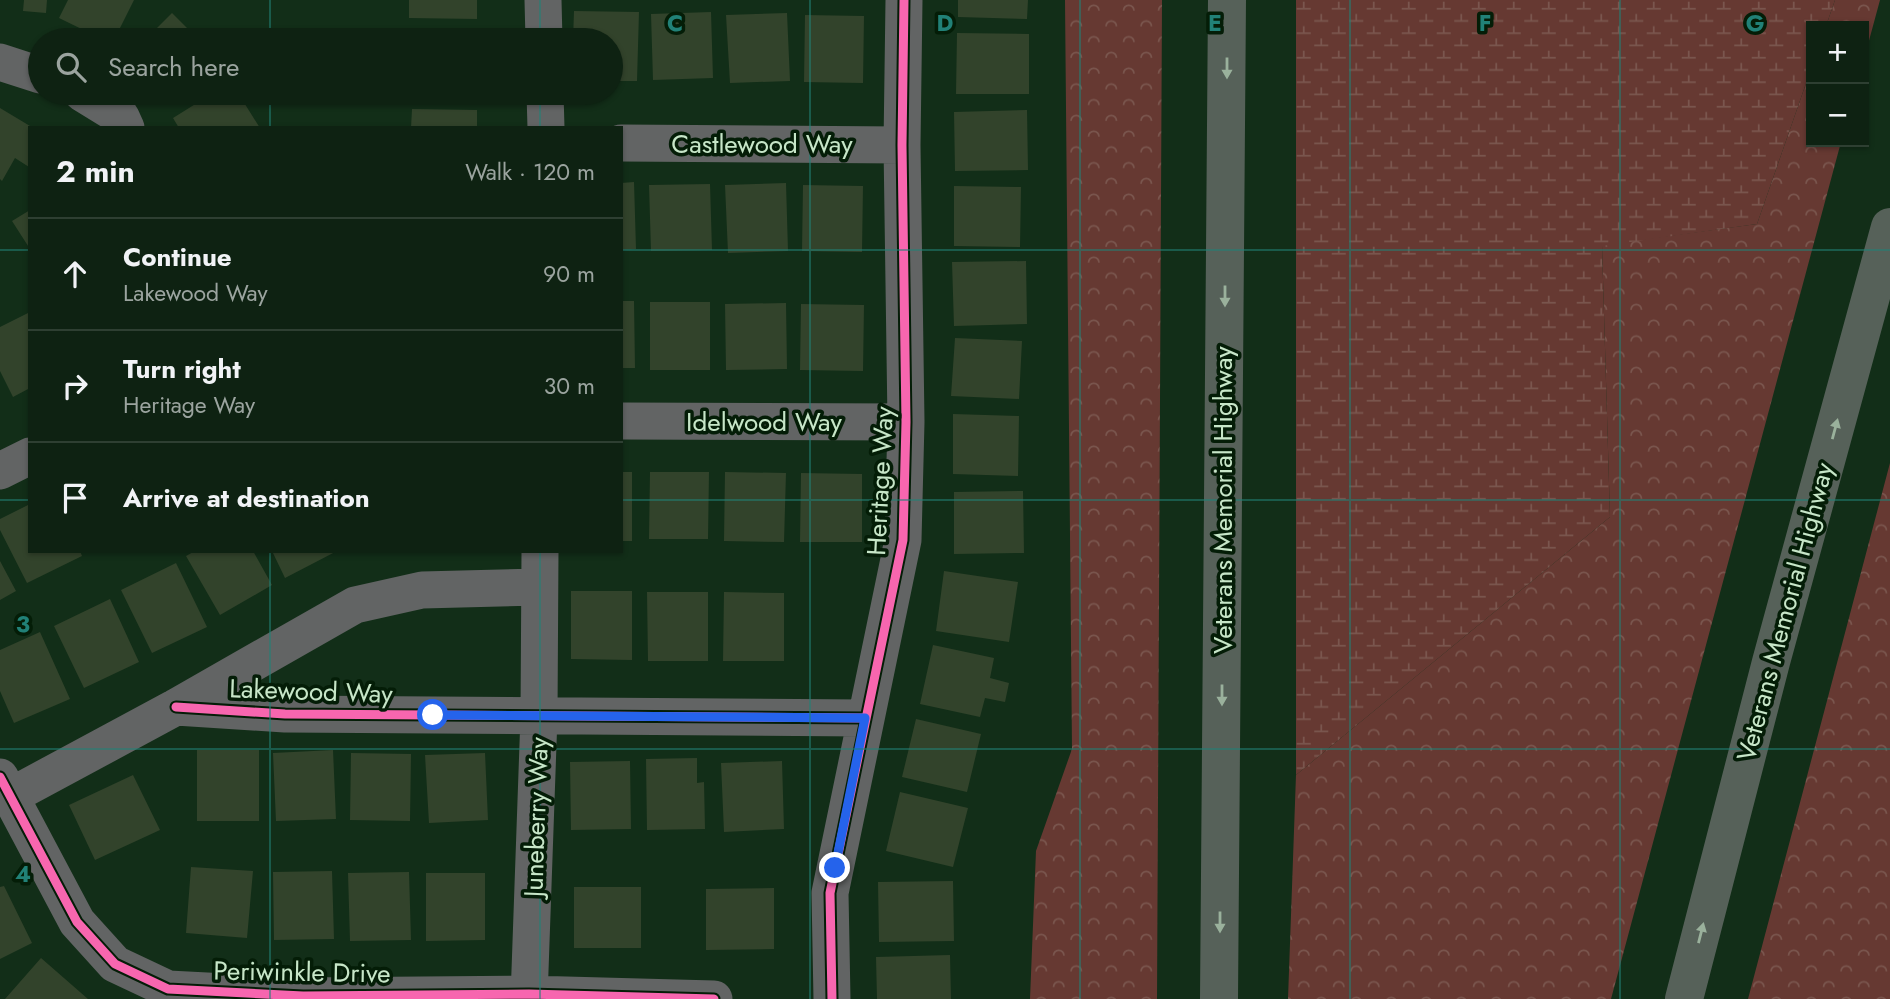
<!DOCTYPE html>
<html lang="en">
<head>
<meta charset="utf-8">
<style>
	body { margin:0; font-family:Jost,sans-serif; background:#1c2f20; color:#f1f3f6 }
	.controls { position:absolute; right:21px; top:21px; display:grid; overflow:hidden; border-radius:0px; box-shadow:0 2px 5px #0004 }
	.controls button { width:63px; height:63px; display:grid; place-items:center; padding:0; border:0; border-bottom:2px solid #2e3f32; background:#0e2212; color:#f1f3f6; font:35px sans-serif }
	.stop { position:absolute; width:21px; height:21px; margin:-16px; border:5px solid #2563eb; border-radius:50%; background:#fff }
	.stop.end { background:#2563eb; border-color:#fff; box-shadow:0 2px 7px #0008 }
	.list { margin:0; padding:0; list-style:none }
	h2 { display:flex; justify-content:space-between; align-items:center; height:91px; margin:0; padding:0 28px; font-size:30px }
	h2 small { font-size:23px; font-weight:400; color:#9ba49f }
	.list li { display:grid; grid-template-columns:46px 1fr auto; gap:21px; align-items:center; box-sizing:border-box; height:112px; padding:0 28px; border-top:2px solid #2e3f32 }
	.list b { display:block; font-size:26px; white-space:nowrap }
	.list p { margin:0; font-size:23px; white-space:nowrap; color:#9ba49f }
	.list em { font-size:23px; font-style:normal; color:#9ba49f }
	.icon { flex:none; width:38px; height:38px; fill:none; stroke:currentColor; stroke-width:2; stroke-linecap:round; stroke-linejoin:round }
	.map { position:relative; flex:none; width:1890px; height:999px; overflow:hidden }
	.search { position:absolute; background:#0e2212; box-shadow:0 2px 5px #0004; left:28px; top:28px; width:595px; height:77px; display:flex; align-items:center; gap:18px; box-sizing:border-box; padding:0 24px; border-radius:38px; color:#9ba49f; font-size:26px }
	.panel { position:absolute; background:#0e2212; box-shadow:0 2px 5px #0004; left:28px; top:126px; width:595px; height:427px; border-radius:0px }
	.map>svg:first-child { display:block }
</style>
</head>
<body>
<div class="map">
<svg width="1890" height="999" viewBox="0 0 1890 999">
	<defs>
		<pattern id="forest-crowns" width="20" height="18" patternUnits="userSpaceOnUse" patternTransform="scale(1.75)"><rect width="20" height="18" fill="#663932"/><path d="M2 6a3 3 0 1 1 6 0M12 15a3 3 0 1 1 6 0" fill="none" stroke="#7a564e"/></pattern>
		<pattern id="wetland-marsh" width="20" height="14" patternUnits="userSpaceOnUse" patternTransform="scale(1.75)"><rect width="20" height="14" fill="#663932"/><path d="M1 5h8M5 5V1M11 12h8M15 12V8" fill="none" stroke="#7a564e"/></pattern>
	</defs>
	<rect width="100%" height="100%" fill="#122e18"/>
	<path fill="url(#forest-crowns)" d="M1065,0H1162L1157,999H1030L1036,851L1072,749Z
		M1835,0H1880L1864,59V26H1826Z
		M1811,69V142H1841L1611,999H1288L1296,775L1610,517L1602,245L1757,224Z
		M1890,463V999H1748Z"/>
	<path fill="url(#wetland-marsh)" d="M1296,0H1835L1826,26H1811V69L1757,224L1602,246L1610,517L1296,775Z"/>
	<path fill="#32432b" d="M24,0H47L46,13L23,11Z
		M68,0H134L114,40H104L59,18Z
		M409,0H477V19L409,18Z
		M958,0H1028L1027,19L958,17Z
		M574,11L639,12L637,81H611V40H573Z
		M711,12L713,78L653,80L651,14Z
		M172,13L199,40H145Z
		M787,13L790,81L730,83L726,15Z
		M805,15L864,16L863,83L804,82Z
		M957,33L1029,34V94H956Z
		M412,34H478V40H412Z
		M159,93H178L168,102Z
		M213,93H238L260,128H179L173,118Z
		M0,108L30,126V165L29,167L15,158L2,181L0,179Z
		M412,109L477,110V128H411Z
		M1027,110L1028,170L955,171L954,112Z
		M634,182L636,249L621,250V183Z
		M786,183L788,251L728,253L725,185Z
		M710,184L712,250L651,251L649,185Z
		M803,185L863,186L862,252L802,251Z
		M954,186L1021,187L1020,247L954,246Z
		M30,210V249L12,221Z
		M1026,261L1027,324L954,326L952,262Z
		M621,301H634L635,368H621Z
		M650,302H710V370H650Z
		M786,303L787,369L726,370L725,304Z
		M801,304L864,305L863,371L800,370Z
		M30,312V388L13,397L0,371V327Z
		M955,338L1022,341L1019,399L951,396Z
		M953,414L1019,416L1018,476L953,474Z
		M621,472H632V541H621Z
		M650,472H709L708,539H649Z
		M725,472L786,473L784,542L724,541Z
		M801,473L862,474V542H800Z
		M1023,491L1024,553L954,554V492Z
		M30,504V551H80L82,556L27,583L0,530V519Z
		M195,551H253L272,585L220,615L186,556Z
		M272,551H337L285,578Z
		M0,561L16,591L0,600Z
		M176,563L207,627L152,653L121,590Z
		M944,571L1018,582L1009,642L936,631Z
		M571,591H632V660L571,659Z
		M647,592H708V661H648Z
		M724,592L784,593V661H723Z
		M110,599L139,662L84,688L54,626Z
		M40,632L70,699L14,723L0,691V650Z
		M933,645L994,658L990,678L1009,683L1005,702L985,698L980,717L920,704Z
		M916,719L981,734L967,792L902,777Z
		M197,750H259V821H197Z
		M333,750L336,819L276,821L273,753Z
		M351,753L411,754L410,821L350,820Z
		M485,753L488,820L429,823L425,755Z
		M697,758V783L704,782L705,829L647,830L646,759Z
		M630,761L631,829L571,830L570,762Z
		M782,761L784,829L724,832L721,763Z
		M133,775L160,830L95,860L69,805Z
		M900,792L968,808L953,867L886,851Z
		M191,867L253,871L247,938L186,933Z
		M332,871L334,939L274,940L273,872Z
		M409,872L411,940L350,941L348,873Z
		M426,873H485V940L426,941Z
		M953,881L954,941L879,942L878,882Z
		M4,886L32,943L0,959V887Z
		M574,887H641V948H574Z
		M774,888V949L706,950V889Z
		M950,955L951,999H877L876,957Z
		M41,958L88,999H5Z"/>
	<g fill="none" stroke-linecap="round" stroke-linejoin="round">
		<path stroke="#626464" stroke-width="37" d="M543,0L544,40
			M0,62L40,75
			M82,93L121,117L126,128
			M545,93L546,128
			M621,143L902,145
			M621,421L906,422
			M0,471L30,456
			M176,707L285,714L865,718
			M0,777L77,922L115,964L168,989L303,996L529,994L714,999
			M9,797L176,707L355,605L422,590L539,587
			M529,999L539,716L540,551
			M832,999L830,893L903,540L906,422L902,145L904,0"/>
		<path stroke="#566159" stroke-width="38" d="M1219,999L1227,0
			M1684,999L1771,662L1890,227"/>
		<defs>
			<path id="cycleway" d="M176,707L285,714L865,718
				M0,777L77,922L115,964L168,989L303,996L529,994L714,999
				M832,999L830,893L903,540L906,422L902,145L904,0"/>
		</defs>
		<use href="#cycleway" stroke="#041d07" stroke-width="13"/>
		<use href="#cycleway" stroke="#f766af" stroke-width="9"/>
	</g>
	<defs><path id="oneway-solid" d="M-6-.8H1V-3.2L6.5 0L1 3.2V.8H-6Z" transform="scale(1.75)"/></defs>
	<g fill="#9ab19c">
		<use href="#oneway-solid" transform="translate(1227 68) rotate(90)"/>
		<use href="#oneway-solid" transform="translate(1225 296) rotate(90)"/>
		<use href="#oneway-solid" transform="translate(1835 429) rotate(-75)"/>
		<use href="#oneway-solid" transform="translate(1222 695) rotate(90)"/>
		<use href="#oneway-solid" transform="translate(1220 922) rotate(90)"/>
		<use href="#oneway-solid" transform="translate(1701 933) rotate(-76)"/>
	</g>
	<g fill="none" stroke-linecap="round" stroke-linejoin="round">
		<path stroke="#2563eb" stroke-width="9" d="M433,715L865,718L835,868"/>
	</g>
	<path fill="none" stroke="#218177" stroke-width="2" stroke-opacity="0.55" d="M270,0V40M540,0V40M810,0V999M1080,0V999M1350,0V999M1620,0V999M270,93V128M540,93V128M0,250H30M621,250H1890M0,500H30M621,500H1890M270,551V999M540,551V999M0,749H1890"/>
	<g text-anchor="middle" stroke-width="7" stroke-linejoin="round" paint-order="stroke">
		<g font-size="26" fill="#c7e6c8" stroke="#041d07">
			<text x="762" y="153">Castlewood Way</text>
			<text x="764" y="431">Idelwood Way</text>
			<text transform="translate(880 481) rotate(-87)" y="9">Heritage Way</text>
			<text transform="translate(1223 500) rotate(-90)" y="9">Veterans Memorial Highway</text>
			<text transform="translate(1785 612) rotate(-75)" y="9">Veterans Memorial Highway</text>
			<text transform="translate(311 691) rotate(2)" y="9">Lakewood Way</text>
			<text transform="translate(536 817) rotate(-88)" y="9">Juneberry Way</text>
			<text transform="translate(302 972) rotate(1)" y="9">Periwinkle Drive</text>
		</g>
	</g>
	<g font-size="23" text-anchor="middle" font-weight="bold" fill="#218177" stroke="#041d07" stroke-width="7" stroke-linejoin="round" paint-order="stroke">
		<text x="675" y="31">C</text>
		<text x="945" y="31">D</text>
		<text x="1215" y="31">E</text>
		<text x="1485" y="31">F</text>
		<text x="1755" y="31">G</text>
		<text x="23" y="632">3</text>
		<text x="23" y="882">4</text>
	</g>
</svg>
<div class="controls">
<button>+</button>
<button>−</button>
</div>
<div class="stop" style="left:433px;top:715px"></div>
<div class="stop end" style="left:835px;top:868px"></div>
<div class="search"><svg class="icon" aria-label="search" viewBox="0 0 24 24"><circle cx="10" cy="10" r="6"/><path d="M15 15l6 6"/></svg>Search here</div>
<section class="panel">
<h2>2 min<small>Walk · 120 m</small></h2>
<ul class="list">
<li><svg class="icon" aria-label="ahead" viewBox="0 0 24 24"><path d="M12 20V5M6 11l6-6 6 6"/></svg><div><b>Continue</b><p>Lakewood Way</p></div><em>90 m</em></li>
<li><svg class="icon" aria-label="right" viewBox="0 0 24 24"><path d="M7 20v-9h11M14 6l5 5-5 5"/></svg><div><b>Turn right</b><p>Heritage Way</p></div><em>30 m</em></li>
<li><svg class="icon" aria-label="arrive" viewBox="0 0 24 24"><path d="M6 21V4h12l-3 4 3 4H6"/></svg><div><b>Arrive at destination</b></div></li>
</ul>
</section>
</div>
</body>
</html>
